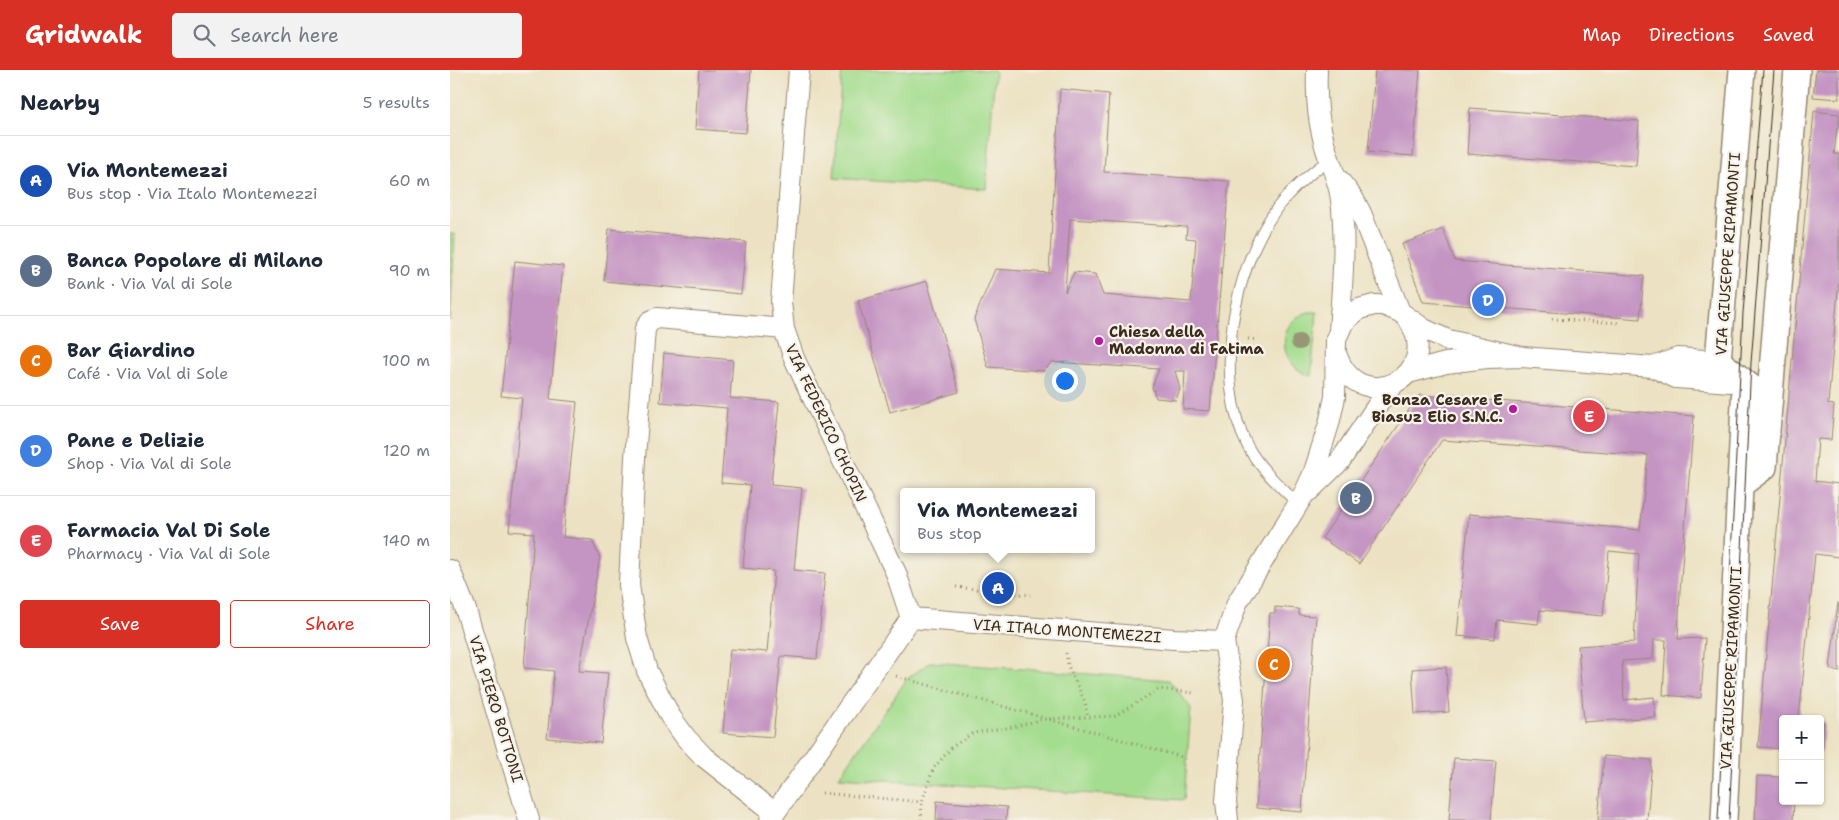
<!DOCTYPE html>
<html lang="en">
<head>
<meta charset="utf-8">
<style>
	body { margin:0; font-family:"Shantell Sans",sans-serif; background:#f2f2f3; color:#1f2937 }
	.controls { position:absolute; right:15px; bottom:15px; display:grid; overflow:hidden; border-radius:5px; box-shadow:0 1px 4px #0004 }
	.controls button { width:45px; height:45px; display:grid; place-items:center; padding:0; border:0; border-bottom:1px solid #e0e1e3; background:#fff; color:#1f2937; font:25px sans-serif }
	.you { position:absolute; left:614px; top:310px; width:18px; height:18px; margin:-12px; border:4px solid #fff; border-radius:50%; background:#1a73e8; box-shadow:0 0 0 8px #1a73e833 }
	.badge { display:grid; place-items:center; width:32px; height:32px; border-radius:50%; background:#d93025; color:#fff; font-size:16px; font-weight:700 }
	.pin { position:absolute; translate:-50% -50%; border:2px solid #fff; box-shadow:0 1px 5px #0006 }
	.popup { position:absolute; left:450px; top:418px; width:195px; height:65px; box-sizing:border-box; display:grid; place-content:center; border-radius:5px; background:#fff; filter:drop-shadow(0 1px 4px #0005); font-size:16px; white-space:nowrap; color:#747a83 }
	.popup b { font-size:19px; color:#1f2937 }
	.popup::after { content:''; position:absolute; left:50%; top:100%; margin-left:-10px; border:10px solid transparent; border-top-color:#fff }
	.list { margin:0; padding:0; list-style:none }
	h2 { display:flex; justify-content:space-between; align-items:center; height:65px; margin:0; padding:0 20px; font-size:21px }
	h2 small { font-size:16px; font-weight:400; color:#747a83 }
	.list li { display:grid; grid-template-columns:32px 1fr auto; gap:15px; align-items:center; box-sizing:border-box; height:90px; padding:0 20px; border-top:1px solid #e0e1e3 }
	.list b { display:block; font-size:19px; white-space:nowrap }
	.list p { margin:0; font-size:16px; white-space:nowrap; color:#747a83 }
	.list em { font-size:16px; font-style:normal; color:#747a83 }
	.actions { display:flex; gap:10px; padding:15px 20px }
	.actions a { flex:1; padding:11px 0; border:1px solid #d93025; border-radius:5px; text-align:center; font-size:18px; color:#d93025 }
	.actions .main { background:#d93025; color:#fff }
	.icon { flex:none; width:28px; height:28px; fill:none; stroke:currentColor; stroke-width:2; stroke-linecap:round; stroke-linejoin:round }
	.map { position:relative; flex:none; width:1389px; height:750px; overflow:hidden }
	header { display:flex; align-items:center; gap:30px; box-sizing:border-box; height:70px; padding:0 25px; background:#d93025; color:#fff }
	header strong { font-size:24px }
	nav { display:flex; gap:28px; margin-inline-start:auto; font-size:18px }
	.search { width:350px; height:45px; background:#f2f2f3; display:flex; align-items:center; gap:12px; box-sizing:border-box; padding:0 18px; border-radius:5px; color:#747a83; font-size:19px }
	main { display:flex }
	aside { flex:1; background:#fff }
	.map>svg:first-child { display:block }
</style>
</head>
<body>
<header>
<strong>Gridwalk</strong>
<div class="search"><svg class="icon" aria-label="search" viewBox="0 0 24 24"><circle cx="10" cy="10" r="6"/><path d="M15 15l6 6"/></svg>Search here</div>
<nav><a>Map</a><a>Directions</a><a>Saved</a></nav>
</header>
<main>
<aside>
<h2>Nearby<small>5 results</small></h2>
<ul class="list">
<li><span class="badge" style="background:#1a4fb4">A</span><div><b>Via Montemezzi</b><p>Bus stop · Via Italo Montemezzi</p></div><em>60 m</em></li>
<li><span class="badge" style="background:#5c6f8a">B</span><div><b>Banca Popolare di Milano</b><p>Bank · Via Val di Sole</p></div><em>90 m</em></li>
<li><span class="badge" style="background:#e8710a">C</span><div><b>Bar Giardino</b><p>Café · Via Val di Sole</p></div><em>100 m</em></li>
<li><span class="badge" style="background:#3f7fe0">D</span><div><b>Pane e Delizie</b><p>Shop · Via Val di Sole</p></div><em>120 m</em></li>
<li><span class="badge" style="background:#e0444e">E</span><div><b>Farmacia Val Di Sole</b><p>Pharmacy · Via Val di Sole</p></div><em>140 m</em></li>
</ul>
<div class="actions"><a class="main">Save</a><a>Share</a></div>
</aside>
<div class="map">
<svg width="1389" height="750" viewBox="0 0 1389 750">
	<rect width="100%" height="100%" fill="#f7f3e8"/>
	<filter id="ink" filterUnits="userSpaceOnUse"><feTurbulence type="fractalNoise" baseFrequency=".02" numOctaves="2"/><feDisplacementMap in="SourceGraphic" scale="10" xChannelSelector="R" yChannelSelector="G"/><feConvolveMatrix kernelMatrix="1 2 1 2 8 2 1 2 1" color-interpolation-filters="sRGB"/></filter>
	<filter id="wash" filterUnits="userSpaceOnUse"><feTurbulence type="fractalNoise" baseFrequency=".0096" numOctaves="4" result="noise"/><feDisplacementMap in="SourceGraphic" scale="20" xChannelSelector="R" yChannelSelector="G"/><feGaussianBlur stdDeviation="1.12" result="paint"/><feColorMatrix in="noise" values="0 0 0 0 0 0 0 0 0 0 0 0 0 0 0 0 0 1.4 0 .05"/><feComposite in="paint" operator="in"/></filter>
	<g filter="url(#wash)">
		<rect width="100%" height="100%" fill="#ece2c3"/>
		<path fill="#a4dd8f" stroke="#708456" d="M392,0H545L536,119L384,108Z
			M0,164H5L0,251Z
			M859,242H867L861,306C827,296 825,251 859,242Z
			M480,592L719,610L741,638L734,730L389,707L457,609Z"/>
		<g id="blocks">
			<path fill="#c494c3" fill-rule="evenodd" d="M249,0H301L296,63L245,59Z
				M925,0H970L963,86L918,82Z
				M1366,0H1389V29L1363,27Z
				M610,19L659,24L654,102L779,111L760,341L733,339L735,301H725L730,319L726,330L706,328L702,317L709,299L602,292L594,301L538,297L524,249L545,199L599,203ZM620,149L737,157L736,168L746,169L741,232L653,225L645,204L624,202L615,222Z
				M1020,38L1189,51L1186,96L1017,84Z
				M1364,41L1389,44V58H1387L1384,84H1389V209L1378,334L1384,335L1381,370L1368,369L1365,411L1389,414V487L1365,484L1349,649H1333V679L1308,677Z
				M159,159L296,172L291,224L154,211Z
				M993,159L1005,191L1194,206L1190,249L973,232L952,174Z
				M65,191L113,196L100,329L127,332L113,467L142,470L150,488L129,601L158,603L151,673L97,668L104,601L74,598L84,463L59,461L72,328L51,326Z
				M477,211L509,322L440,342L408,231Z
				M214,283L283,290L280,328L329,332L321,415L352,418L344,500L375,503L367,589L331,586L323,667L273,663L280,579L317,582L324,501L293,498L300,415L271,413L277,338L210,332Z
				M969,325L1244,346L1230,521L1228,569L1255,568L1251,628L1213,625L1216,570H1204L1203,589L1172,591L1174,630L1204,627L1206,647L1134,652L1128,576L1184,572L1189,484L1159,481L1153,546L1090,540L1088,554L1047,550L1045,569L1007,566L1019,444L1190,460L1198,385L992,370L909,494L872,468Z
				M1388,533H1389V602L1380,599Z
				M825,537L849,539V545L866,546L852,742L806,738L820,543H825Z
				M996,597L999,642L965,644L962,599Z
				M1370,652H1374L1372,682H1370Z
				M1154,686L1202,690L1197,750H1148Z
				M1004,688L1046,691L1041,750H999Z
				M1307,706L1333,707V731H1344L1343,750H1305Z
				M487,731L557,737L556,750H486Z"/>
		</g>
	</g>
	<g filter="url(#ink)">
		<use href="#blocks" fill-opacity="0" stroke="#948670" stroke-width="1"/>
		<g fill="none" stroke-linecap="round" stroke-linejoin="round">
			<defs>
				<path id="service" d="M848,434C830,416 811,400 798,377C762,309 783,199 827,138C841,118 860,105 879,89"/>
				<path id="minor" d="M349,0L331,232L334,259L344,288L446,503L461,548
					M867,0C866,24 867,45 873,68C877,87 886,104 890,123C897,165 892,219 889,261
					M889,110L903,128L911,143L950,242
					M887,286C910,349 996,306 958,249
					M1203,297L1228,288L1268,291
					M958,303L996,293L1037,288L1072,287L1203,297L1226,308L1295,313
					M859,421L890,391L937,321L945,313
					M0,500L15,537L79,750
					M461,548L724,569L774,571
					M325,743L254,687L236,668L220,646L197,601L187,568L179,515L185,388L195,259L200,251L207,248L334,259
					M320,750L461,548
					M778,750L776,731L784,630L774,571L787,533L853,426L864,402L879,354L885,327L886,269L893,253L909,239L924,235H933L950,242L974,259L998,270L1072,287"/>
				<path id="tertiary" d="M1292,0L1268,291L1308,323
					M1290,415L1314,397L1347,0
					M1274,750L1295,313"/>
			</defs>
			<use href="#service" stroke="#948670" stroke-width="12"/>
			<use href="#minor" stroke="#948670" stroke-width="22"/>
			<use href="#tertiary" stroke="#948670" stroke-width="28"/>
			<path stroke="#948670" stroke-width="3" stroke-dasharray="1 4" stroke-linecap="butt" d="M1102,249L1171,253
				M798,269L808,270
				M506,517L581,525
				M616,583L618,596L635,632L638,648
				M446,606L739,689
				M372,723L472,732
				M471,750L472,732L483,699L502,677L523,663L563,657L594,649L665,646L709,619L744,623"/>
			<use href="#service" stroke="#fff" stroke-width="10"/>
			<use href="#minor" stroke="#fff" stroke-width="20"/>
			<use href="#tertiary" stroke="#fff" stroke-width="25"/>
			<path stroke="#3b2a1e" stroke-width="1" d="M1268,750L1293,243L1313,0
				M1279,750L1301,293L1324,0"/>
		</g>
		<circle fill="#999678" cx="849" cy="272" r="8"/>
	</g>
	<g fill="#b5179e" stroke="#f7f3e8" stroke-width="2">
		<circle cx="649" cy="271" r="5"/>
		<circle cx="1063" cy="339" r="5"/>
	</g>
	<g text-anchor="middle" stroke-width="4.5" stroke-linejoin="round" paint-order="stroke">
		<g font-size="15" fill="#3b2a1e" stroke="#f7f3e8">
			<text transform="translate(1278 184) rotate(-86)" y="5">VIA GIUSEPPE RIPAMONTI</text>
			<text transform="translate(376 353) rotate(65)" y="5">VIA FEDERICO CHOPIN</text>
			<text transform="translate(617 561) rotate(4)" y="5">VIA ITALO MONTEMEZZI</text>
			<text transform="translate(1281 598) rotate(-87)" y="5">VIA GIUSEPPE RIPAMONTI</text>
			<text transform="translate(46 639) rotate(73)" y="5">VIA PIERO BOTTONI</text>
		</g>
		<g font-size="15" font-weight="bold" fill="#3b2a1e" stroke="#f7f3e8" text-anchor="start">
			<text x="659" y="267">Chiesa della<tspan x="659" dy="17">Madonna di Fatima</tspan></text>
			<text x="1053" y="335" text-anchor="end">Bonza Cesare E<tspan x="1053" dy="17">Biasuz Elio S.N.C.</tspan></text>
		</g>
	</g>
</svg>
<div class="controls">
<button>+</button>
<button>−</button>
</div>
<div class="you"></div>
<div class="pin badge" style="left:548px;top:518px;background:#1a4fb4">A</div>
<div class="popup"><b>Via Montemezzi</b>Bus stop</div>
<div class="pin badge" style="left:906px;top:428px;background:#5c6f8a">B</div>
<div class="pin badge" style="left:824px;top:594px;background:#e8710a">C</div>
<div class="pin badge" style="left:1038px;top:230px;background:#3f7fe0">D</div>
<div class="pin badge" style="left:1139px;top:346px;background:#e0444e">E</div>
</div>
</main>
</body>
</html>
